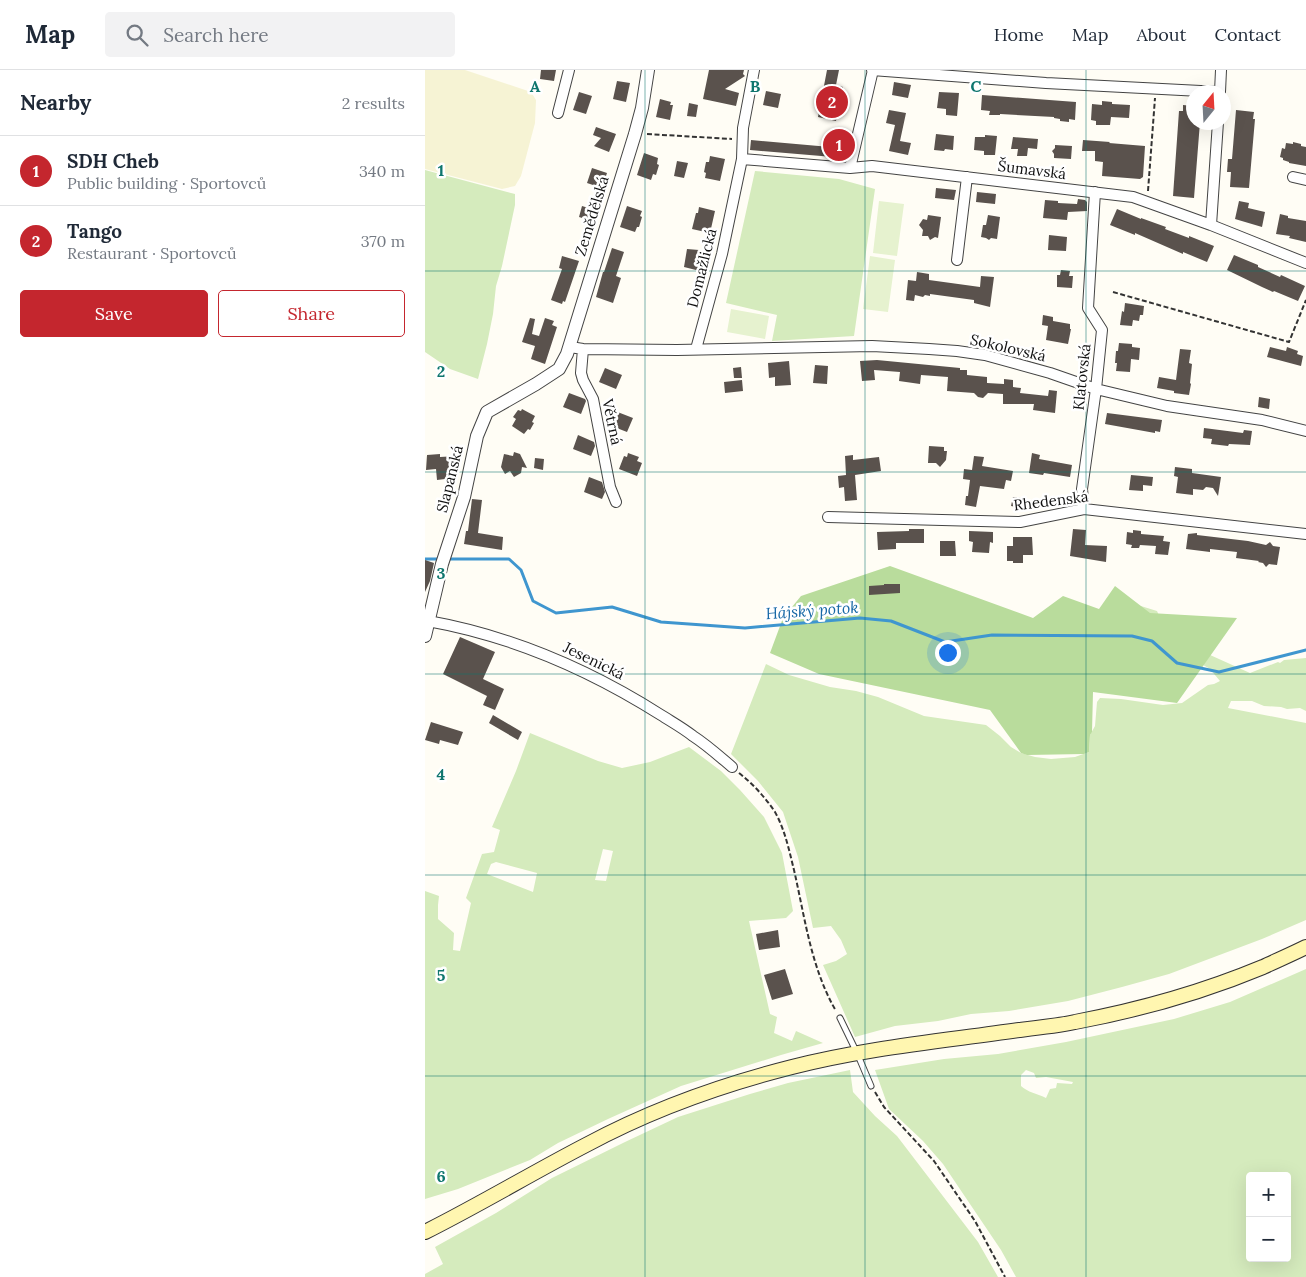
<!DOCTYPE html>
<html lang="en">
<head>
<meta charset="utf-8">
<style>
	body { margin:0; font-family:Lora,serif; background:#f2f2f3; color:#1f2937 }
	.controls { position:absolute; right:15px; bottom:15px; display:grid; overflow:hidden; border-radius:5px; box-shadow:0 5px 20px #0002 }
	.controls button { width:45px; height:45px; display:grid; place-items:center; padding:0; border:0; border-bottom:1px solid #e0e1e3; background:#fff; color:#1f2937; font:25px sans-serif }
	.compass { position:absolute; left:761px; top:15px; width:45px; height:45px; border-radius:50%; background:#fff; box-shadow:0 5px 20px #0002; rotate:18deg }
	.you { position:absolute; left:522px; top:582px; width:18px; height:18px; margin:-12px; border:4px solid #fff; border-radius:50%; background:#1a73e8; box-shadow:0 0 0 8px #1a73e833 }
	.badge { display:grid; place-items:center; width:32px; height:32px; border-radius:50%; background:#c4262e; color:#fff; font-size:16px; font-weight:700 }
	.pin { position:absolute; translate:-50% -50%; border:2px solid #fff; box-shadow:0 1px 5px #0006 }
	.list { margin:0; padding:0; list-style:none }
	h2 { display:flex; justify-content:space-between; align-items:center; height:65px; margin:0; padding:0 20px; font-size:21px }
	h2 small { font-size:16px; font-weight:400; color:#747a83 }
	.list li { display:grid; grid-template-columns:32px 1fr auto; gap:15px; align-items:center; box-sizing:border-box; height:70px; padding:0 20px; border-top:1px solid #e0e1e3 }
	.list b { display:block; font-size:19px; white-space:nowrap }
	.list p { margin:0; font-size:16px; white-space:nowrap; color:#747a83 }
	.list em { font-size:16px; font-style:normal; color:#747a83 }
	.actions { display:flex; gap:10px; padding:15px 20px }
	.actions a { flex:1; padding:11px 0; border:1px solid #c4262e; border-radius:5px; text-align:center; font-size:18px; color:#c4262e }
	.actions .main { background:#c4262e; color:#fff }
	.icon { flex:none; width:28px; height:28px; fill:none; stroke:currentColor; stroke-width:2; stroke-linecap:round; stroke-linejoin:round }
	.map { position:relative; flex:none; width:881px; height:1207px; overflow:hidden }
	header { display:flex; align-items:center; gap:30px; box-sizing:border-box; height:70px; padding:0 25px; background:#fff; border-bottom:1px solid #e0e1e3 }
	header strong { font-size:24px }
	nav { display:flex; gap:28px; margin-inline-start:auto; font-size:18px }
	.search { width:350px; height:45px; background:#f2f2f3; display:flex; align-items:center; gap:12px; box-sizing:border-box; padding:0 18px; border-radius:5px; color:#747a83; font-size:19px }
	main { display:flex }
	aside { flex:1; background:#fff }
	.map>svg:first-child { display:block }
</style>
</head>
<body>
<header>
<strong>Map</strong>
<div class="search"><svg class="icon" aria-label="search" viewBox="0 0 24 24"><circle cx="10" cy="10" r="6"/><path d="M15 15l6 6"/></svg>Search here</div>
<nav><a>Home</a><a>Map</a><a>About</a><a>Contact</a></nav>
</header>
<main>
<aside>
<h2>Nearby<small>2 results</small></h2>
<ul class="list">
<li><span class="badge">1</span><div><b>SDH Cheb</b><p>Public building · Sportovců</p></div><em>340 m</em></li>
<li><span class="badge">2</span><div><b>Tango</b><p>Restaurant · Sportovců</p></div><em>370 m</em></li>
</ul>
<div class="actions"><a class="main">Save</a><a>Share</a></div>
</aside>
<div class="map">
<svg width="881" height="1207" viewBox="0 0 881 1207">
	<rect width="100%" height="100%" fill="#fffdf5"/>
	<path fill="#f6f3d4" d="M0,0H40L106,22L111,30L110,53L96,106L90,116L77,119L0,99Z"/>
	<path fill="#d5ebbd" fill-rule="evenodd" d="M0,100L90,124V135L77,196L71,216L68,244L62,274L53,309L25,299L0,282Z
		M330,101L414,109L450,119L429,266L347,271L352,245L301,233Z
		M690,528L732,541L743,566L825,603L853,592L855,593L859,590L881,588V641L875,638L862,639L856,637L839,636L827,631H806L803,638L881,653V850L837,869L744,904L697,917L643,931L584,941L546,944L513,951L470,956L430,967L398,895L411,891L422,884L416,870L406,856L388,858L373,787L358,742L333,711L306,684L341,594L364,605L405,617L431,621L453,627L499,646L561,655L575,666L586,677L596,683L610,687L626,689L650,687L664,682L665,665L670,656L672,632L675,628L696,629L738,635L757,633L783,615L789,614L795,611L785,599L735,570Z
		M105,663L173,691L197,698L225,692L264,677L296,701L315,720L339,747L357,783L368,841L361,848L324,851L345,944L352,947L349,963L367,971L371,961L398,973L356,985L256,1016L183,1049L133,1073L105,1090L33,1119L0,1129V821L14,826L13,835V849L29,863L28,880L35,881L46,833L41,828L57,784L69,782L75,760L67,757L91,701ZM178,779L188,781L181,811L170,810ZM71,792L112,803L108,822L62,804L66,794Z
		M881,899V1207H591L576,1180L518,1094L498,1071L464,1039L450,1000L519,989L573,984L641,972L749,949L805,932ZM601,1000L609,1003L611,1008L621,1007L648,1012L647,1014L632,1013L631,1018L625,1019L621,1028C613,1024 602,1022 596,1016V1005ZM825,1106H862V1188H825Z
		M425,1000L428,1022L450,1046L472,1066L553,1172L573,1207H0V1204L18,1194L10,1177L71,1143L127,1108L200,1072L253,1047L325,1024L363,1013Z"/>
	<path fill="#b9dc9c" d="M465,496L608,548L638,526L674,539L690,516L725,543L812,548L752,633L668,622L667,662L665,665L664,682L659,684L602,685L596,683L565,640L394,604L345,583L358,548L376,526Z"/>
	<path fill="#e6f2cf" d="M454,131L479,134L472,186L448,183Z
		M445,186L470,190L463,242L438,239Z
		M306,239L344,246L340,269L302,262Z"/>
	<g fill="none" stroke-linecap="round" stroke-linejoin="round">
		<path stroke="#3f96cf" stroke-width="3" d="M0,489H14
			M23,489H84L96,500L108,531L131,543L187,537L236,552L320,558L435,548L466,551L520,572L567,565L707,566L727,571L752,593L794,602L881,580"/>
	</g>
	<path fill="#5a524d" d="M116,0H131L129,11L115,9Z
		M284,0H319L318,4L320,6L300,19L314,23L311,36L278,29Z
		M402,0H414L411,15L418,17L411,51L393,47Z
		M192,11L205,13L201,32L188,29Z
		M469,12L486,15L483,28L467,25Z
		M341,21L356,24L353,38L338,35Z
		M154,22L167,26L161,44L148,40Z
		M514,22L534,23L532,46L521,45V39L512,38Z
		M557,25L651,32L650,50L644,49V52L635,51V49L629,48V47L575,44V45H564L565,41L556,40Z
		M235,29L246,32L245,35H248L245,50L231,47Z
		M677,31L687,32V34L705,35L704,48L686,47L685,55H671V51L666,50L667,34L677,35Z
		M264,33L273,35L271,47L262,46Z
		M758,35L768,36V52H775L769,128L748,126L754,41H758Z
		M464,40L481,43L475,71L486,73L483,85L464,81L470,55L461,53Z
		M811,40L829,42L828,49H830L824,118L805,117L806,102H802L803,89H807Z
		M171,57L191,64L184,82L169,76L176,68L168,65Z
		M511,64L529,66L528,80L520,79L519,81L509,80Z
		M560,65L572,66L570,85H559V81L549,80L550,67H560Z
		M588,67L613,69L612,79L603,78L602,86H592L593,79H586Z
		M406,68L423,69L420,88L325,80L326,70L405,77Z
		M658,70L685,72L684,73L720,76L718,107L715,109L677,106L678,92L670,91V81H657Z
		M868,72L876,74V76L881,77V96L864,93V92L858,90V88L855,87L857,78L860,79L861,73L868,74Z
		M630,75L647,76L646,89L629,88V84L627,81L630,78Z
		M219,83L233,88L232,94L234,95L231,105L228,104L226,110L212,105Z
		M285,86L300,89L295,111L280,108L281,103L279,102L281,92H284Z
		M252,91L263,93L259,108L249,106Z
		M167,98L182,103L177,118L162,113Z
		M511,118L531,120L529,130L510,128Z
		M552,122L571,124L570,134L551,132Z
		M653,129L660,130L662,132V141L643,142L642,150L618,148L620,130L633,131V133L652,134Z
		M814,131L824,133L823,138L840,142L837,157L810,149Z
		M157,136L170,140L167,151L154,147Z
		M202,136L217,141L215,146L217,147L214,157H212L210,162L195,157Z
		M274,137L290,141L285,163L267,159L271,143H273Z
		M692,139L716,149V148L741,157L740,159L764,168V166L789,176L782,192L758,182V184L710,163V165L685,155Z
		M855,144L863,146V148L881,151V172L864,168L865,166L851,164Z
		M503,145L516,147L513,168L510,167L505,170L503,166H497L498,160L494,155L498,149L502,150Z
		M563,145L575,147L572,169L566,168L564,170L561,168L556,167L558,155H561Z
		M624,165L642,167L641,181L623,180Z
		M187,178L199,182L191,206L196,208L188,233L171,227L178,202H179Z
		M262,179L274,180V185H277L275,201L259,197Z
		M809,185L833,195V197L855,207L856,205L880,216L873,231L849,221L848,222L837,217L802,200Z
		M137,186L154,191L140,232L138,231L137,234L126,230L137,199L134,198Z
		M636,200L645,201L644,206H648L647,218L632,217V205H635Z
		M492,202L504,204V210L555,217L556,206L569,207L565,237L549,233V230L505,224V226L500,225L498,227L490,225L489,231L481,230L483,210L491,211Z
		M700,233L719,236L718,245H715L714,251L708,250L707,256L695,255L697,241L699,242Z
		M618,245L628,247V251L645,254V259H646L643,274L621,270L623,256L617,255Z
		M105,248L110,249L107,264L114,266L120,248L129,251L127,255L132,257L120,294L106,289L110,276L97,272Z
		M694,273L707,274V277L715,278L714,290L706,289L705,302L691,301L692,293H690L691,281H693Z
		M845,277L861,281L862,277L873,281L872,284L878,286L876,296L842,287Z
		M755,279L766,280L764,293L767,294L765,313L766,314L764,325L749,323V321L732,318L734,307L751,310Z
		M452,290L535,298V300H542V305L562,307V313L579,314V309L588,310V317L596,318L595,323L623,326L624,320L632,321L630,343L608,340L609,334H578V324L563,323L558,328L553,327L549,323L522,321L523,307L496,305L495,314L474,311L475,302L449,300L450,310L437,311L435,291Z
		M364,291L366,315L350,316V307L344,308L343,293Z
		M390,295L403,296L402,314L388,313Z
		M316,297L317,308H309L308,298Z
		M180,298L197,305L191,319L174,312Z
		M317,310L318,321L300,323L299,312Z
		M144,323L160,329L161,331L156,344L138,337Z
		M834,327L845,329L844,339L833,337Z
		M97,339L110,346L107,352L109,353L105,360L103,359L99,364L87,356L91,349L88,347L93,340L96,341Z
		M190,341L208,348L202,362L184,355Z
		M682,343L737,350L735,362L730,361V363L680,354Z
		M779,358L818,363L819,360L827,361L825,375L804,374L803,376L786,374L787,369L778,368Z
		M153,365L169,372L170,376L166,386L148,379Z
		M504,376L519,377V381H522L521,390L515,397L511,393H503Z
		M89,382L95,384L102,398L97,397L96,403L89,407L85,401L80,404L76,397L79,384L88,386Z
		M203,383L214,387L212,391L217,393L212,406L194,399L199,386L202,387Z
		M607,383L615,385L614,389L647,395L645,407L619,403L618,405L604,403Z
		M15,384V387L32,386L33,394H27L28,408L12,410L11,399L1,400L2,385Z
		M428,385V390L454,387L456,401L430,405L432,430L420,431L419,417L414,418L413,406L421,405L420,386Z
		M549,386L559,387L557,396L588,401L586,411L581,410L579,419L555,416L551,437L540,435L541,426H543L545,410L538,409L539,399L547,400Z
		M110,388L119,389L118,400L109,398Z
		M750,397L767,399V403L796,407L793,426L788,418L781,417L778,420L768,419V425L751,423L753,407L749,406Z
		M706,405L728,407L727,416L718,415V421L704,420Z
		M164,407L177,412L180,422L177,429L159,422Z
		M588,427L598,428L597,438L586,436Z
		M47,429L57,430L53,463L78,467L77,480L39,474L41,461H43Z
		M484,459H499V473H471V479L453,480L452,462L484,461Z
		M648,459L661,460L660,475L682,476L681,492L645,486Z
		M708,460L716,461V464L739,466L738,471L745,472L743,485L730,484L731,476L715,475L714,478H706L707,475L701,474L702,462L708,463Z
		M544,461L568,462V473L565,472L564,483L547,482L548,472L544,471Z
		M772,463V465L823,471L841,475L845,472L848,476L855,477L852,495L844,494L841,497L838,493L833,492L834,491L811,488L812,482L785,479V482L761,479L763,464Z
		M588,467H607L608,485H598V493H588V491H582V476H588Z
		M515,471H530L531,486H515Z
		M0,490L9,493L5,511L0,522Z
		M459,514H475V523L444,525V516L459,515Z
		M35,567L70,582L58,609L79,619L70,640L58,635L62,626L18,604Z
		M68,645L97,662L93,670L64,653Z
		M6,652L38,662L33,675L15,670L14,674L0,670Z
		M353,860L355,877L334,880L331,864Z
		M360,899L368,924L347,930L339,905Z"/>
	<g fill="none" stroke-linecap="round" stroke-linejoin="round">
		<defs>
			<path id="service" d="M415,948L432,983L446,1016"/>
			<path id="minor" d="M447,0L621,13L795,22
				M795,22L796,0
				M133,43L144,0
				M317,89L425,98L447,96L708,127L786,155L881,193
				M425,98L448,0
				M868,107L881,110
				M786,155L793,52
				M532,190L542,107
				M145,277L158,279L252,280L447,276L504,279L532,281L560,285L625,303L671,319L742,336L837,350L881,361
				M158,279L156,303L158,310L168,329L185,417L191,432
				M271,279L297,184L317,89L318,58L329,0
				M659,439L657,419L671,319L677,260L663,238L670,122
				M403,447L595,452L659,439L881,464
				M0,549L3,551C87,566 165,600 236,645C247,652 258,658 268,666C282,675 294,686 307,697"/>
			<path id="tertiary" d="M0,566L17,494L39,427L52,366L62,342L111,314L134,299L142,284L210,64L217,38L223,0"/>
			<path id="secondary" d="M0,1162C54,1135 107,1103 161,1075C226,1040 296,1015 367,997C441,978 518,971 594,960C612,958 631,956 650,952C714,940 778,922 838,897C853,890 867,884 881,877"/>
		</defs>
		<use href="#service" stroke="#444" stroke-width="7"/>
		<use href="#minor" stroke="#444" stroke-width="12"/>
		<use href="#tertiary" stroke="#444" stroke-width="14"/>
		<use href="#secondary" stroke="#333" stroke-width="16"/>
		<path stroke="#333" stroke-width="2" stroke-dasharray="5 2.5" stroke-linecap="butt" d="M222,64L307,69
			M723,121L730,28
			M688,222L864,272L881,230
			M314,703C328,714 340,727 350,742C360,760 364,780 369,800C380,848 386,898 411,941
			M450,1022L459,1037L509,1091L550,1151L580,1207"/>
		<use href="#service" stroke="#fff" stroke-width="5"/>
		<use href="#minor" stroke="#fff" stroke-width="10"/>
		<use href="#tertiary" stroke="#fff" stroke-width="12"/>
		<use href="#secondary" stroke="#fff6b0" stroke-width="14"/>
	</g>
	<path fill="none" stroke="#0f766e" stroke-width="1" stroke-opacity="0.55" d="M220,0V1207M440,0V1207M661,0V1207M0,201H881M0,402H881M0,604H881M0,805H881M0,1006H881"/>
	<g text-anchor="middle" stroke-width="5" stroke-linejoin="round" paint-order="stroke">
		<g font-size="15" fill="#111" stroke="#fff">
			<text transform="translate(607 100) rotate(7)" y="5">Šumavská</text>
			<text transform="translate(167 146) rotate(-73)" y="5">Zemědělská</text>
			<text transform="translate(277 198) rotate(-76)" y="5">Domažlická</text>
			<text transform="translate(583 278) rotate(13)" y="5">Sokolovská</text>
			<text transform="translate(657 307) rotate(-84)" y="5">Klatovská</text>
			<text transform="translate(187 352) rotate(78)" y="5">Větrná</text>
			<text transform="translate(25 409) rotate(-76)" y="5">Slapanská</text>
			<text transform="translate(626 431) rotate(-7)" y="5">Rhedenská</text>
			<text transform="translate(169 591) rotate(26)" y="5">Jesenická</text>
		</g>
		<g font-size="16" font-style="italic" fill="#1768a6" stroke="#fff">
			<text transform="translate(387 540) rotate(-4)" y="6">Hájský potok</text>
		</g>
	</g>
	<g font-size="16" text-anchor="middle" font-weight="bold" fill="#0f766e" stroke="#fff" stroke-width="5" stroke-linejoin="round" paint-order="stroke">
		<text x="110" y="22">A</text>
		<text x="330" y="22">B</text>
		<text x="551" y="22">C</text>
		<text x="16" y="106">1</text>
		<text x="16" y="307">2</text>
		<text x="16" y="509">3</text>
		<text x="16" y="710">4</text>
		<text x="16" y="911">5</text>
		<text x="16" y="1112">6</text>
	</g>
</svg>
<div class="controls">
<button>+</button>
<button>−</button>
</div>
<svg class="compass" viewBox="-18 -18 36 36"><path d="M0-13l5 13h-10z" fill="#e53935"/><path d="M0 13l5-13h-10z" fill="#747a83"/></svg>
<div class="you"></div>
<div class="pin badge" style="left:414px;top:75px">1</div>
<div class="pin badge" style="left:407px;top:32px">2</div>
</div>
</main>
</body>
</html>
